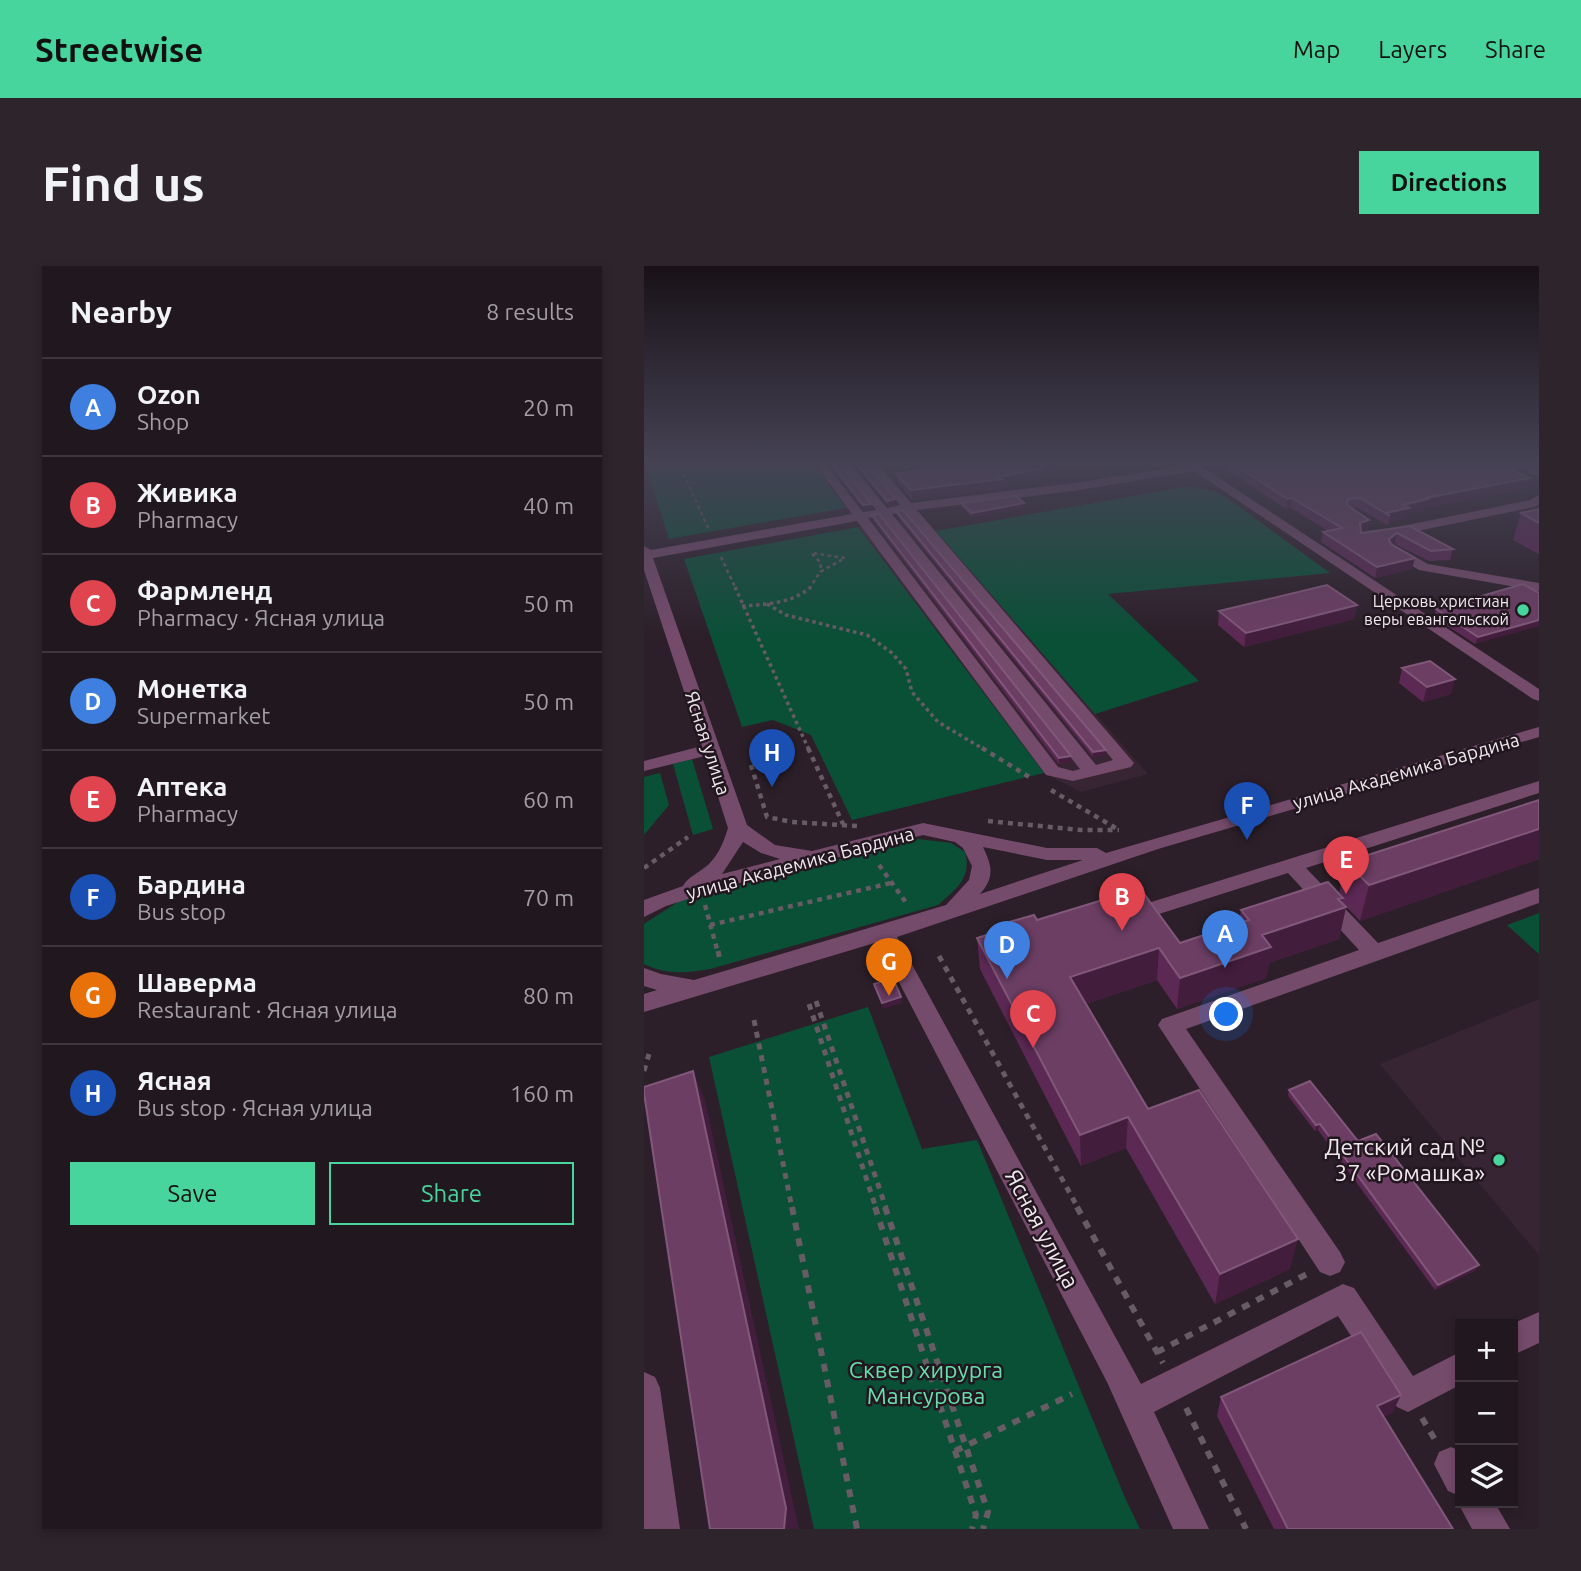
<!DOCTYPE html>
<html lang="en">
<head>
<meta charset="utf-8">
<style>
	body { margin:0; font-family:Ubuntu,sans-serif; background:#2d242c; color:#f1f3f6 }
	.controls { position:absolute; right:21px; bottom:21px; display:grid; overflow:hidden; border-radius:0px; box-shadow:0 4px 10px #0003 }
	.controls button { width:63px; height:63px; display:grid; place-items:center; padding:0; border:0; border-bottom:2px solid #3e363d; background:#21171f; color:#f1f3f6; font:35px sans-serif }
	.you { position:absolute; left:583px; top:749px; width:24px; height:24px; margin:-18px; border:5px solid #fff; border-radius:50%; background:#1a73e8; box-shadow:0 0 0 10px #1a73e833 }
	.badge { display:grid; place-items:center; width:46px; height:46px; border-radius:50%; background:#48d49d; color:#fff; font-size:23px; font-weight:700 }
	.pin { position:absolute; translate:-50% -58px; filter:drop-shadow(0 2px 4px #0008) }
	.pin::after { content:''; position:absolute; top:37px; width:24px; height:21px; background:inherit; clip-path:polygon(0 0,100% 0,50% 100%) }
	.list { margin:0; padding:0; list-style:none }
	h2 { display:flex; justify-content:space-between; align-items:center; height:91px; margin:0; padding:0 28px; font-size:30px }
	h2 small { font-size:23px; font-weight:400; color:#a29fa4 }
	.list li { display:grid; grid-template-columns:46px 1fr auto; gap:21px; align-items:center; box-sizing:border-box; height:98px; padding:0 28px; border-top:2px solid #3e363d }
	.list b { display:block; font-size:26px; white-space:nowrap }
	.list p { margin:0; font-size:23px; white-space:nowrap; color:#a29fa4 }
	.list em { font-size:23px; font-style:normal; color:#a29fa4 }
	.actions { display:flex; gap:14px; padding:21px 28px }
	.actions a { flex:1; padding:16px 0; border:2px solid #48d49d; border-radius:0px; text-align:center; font-size:24px; color:#48d49d }
	.actions .main { background:#48d49d; color:#111 }
	.icon { flex:none; width:38px; height:38px; fill:none; stroke:currentColor; stroke-width:2; stroke-linecap:round; stroke-linejoin:round }
	.map { position:relative; flex:none; width:895px; height:1263px; overflow:hidden; border-radius:0px }
	header { display:flex; align-items:center; gap:42px; box-sizing:border-box; height:98px; padding:0 35px; background:#48d49d; color:#111 }
	header strong { font-size:33px }
	nav { display:flex; gap:38px; margin-inline-start:auto; font-size:24px }
	.intro { display:flex; align-items:center; justify-content:space-between; box-sizing:border-box; height:168px; padding:0 42px }
	h1 { margin:0; font-size:49px }
	.button { padding:18px 32px; border-radius:0px; background:#48d49d; color:#111; font-size:24px; font-weight:700 }
	main { display:flex; gap:42px; padding:0 42px }
	aside { flex:1; background:#21171f; border-radius:0px; box-shadow:0 4px 10px #0003 }
	.map>svg:first-child { display:block }
</style>
</head>
<body>
<header>
<strong>Streetwise</strong>
<nav><a>Map</a><a>Layers</a><a>Share</a></nav>
</header>
<div class="intro"><h1>Find us</h1><a class="button">Directions</a></div>
<main>
<aside>
<h2>Nearby<small>8 results</small></h2>
<ul class="list">
<li><span class="badge" style="background:#3f7fe0">A</span><div><b>Ozon</b><p>Shop</p></div><em>20 m</em></li>
<li><span class="badge" style="background:#e0444e">B</span><div><b>Живика</b><p>Pharmacy</p></div><em>40 m</em></li>
<li><span class="badge" style="background:#e0444e">C</span><div><b>Фармленд</b><p>Pharmacy · Ясная улица</p></div><em>50 m</em></li>
<li><span class="badge" style="background:#3f7fe0">D</span><div><b>Монетка</b><p>Supermarket</p></div><em>50 m</em></li>
<li><span class="badge" style="background:#e0444e">E</span><div><b>Аптека</b><p>Pharmacy</p></div><em>60 m</em></li>
<li><span class="badge" style="background:#1a4fb4">F</span><div><b>Бардина</b><p>Bus stop</p></div><em>70 m</em></li>
<li><span class="badge" style="background:#e8710a">G</span><div><b>Шаверма</b><p>Restaurant · Ясная улица</p></div><em>80 m</em></li>
<li><span class="badge" style="background:#1a4fb4">H</span><div><b>Ясная</b><p>Bus stop · Ясная улица</p></div><em>160 m</em></li>
</ul>
<div class="actions"><a class="main">Save</a><a>Share</a></div>
</aside>
<div class="map">
<svg width="895" height="1263" viewBox="0 0 895 1263">
	<rect width="100%" height="100%" fill="#2c1f29"/>
	<path fill="#382534" d="M278,250L504,508L437,526L400,507L214,261Z
		M895,733V989L736,798Z"/>
	<path fill="#0a5037" d="M0,195H167L202,242L25,273Z
		M545,220L576,227L686,307L464,328L555,415L451,448L292,265Z
		M214,261L400,507L208,554L167,469L129,454L98,461L40,293Z
		M48,493L69,563L49,569L29,498Z
		M16,507L25,539L0,569V511Z
		M274,573L307,577L321,586C328,612 312,623 294,639L66,703C42,707 22,709 0,698V658L37,634Z
		M895,647V688L863,659Z
		M224,741L278,883L333,874L482,1234L496,1263H170L65,791Z"/>
	<g fill="none" stroke-linecap="round" stroke-linejoin="round">
		<path stroke="#675b64" stroke-width="2.5" stroke-dasharray="3.5 3.5" stroke-linecap="butt" d="M34,195L65,264
			M255,195L269,209
			M168,288L177,297L176,306
			M77,291L92,323
			M165,323L176,306L201,292L168,287"/>
		<path stroke="#675b64" stroke-width="3.5" stroke-dasharray="3.5 3.5" stroke-linecap="butt" d="M91,321L165,484
			M123,338L142,349L223,369L248,387L262,403L268,426L294,456L341,484
			M98,340C123,338 147,338 167,321"/>
		<path stroke="#675b64" stroke-width="4.5" stroke-dasharray="5 5" stroke-linecap="butt" d="M164,482L199,558
			M338,482L387,512
			M107,499L123,551L148,556L213,560
			M407,524L475,564
			M344,555L437,564H475
			M235,599L263,638
			M0,602L44,571
			M61,639L74,687
			M66,659L247,617"/>
		<path stroke="#675b64" stroke-width="5" stroke-dasharray="6 6" stroke-linecap="butt" d="M74,685L76,694
			M295,690L434,942
			M172,735L242,942
			M165,738L232,942
			M110,754L148,942
			M0,805L5,788"/>
		<path stroke="#675b64" stroke-width="6" stroke-dasharray="8 8" stroke-linecap="butt" d="M148,941L213,1263
			M231,941L332,1249L328,1263
			M241,941L344,1246L339,1263
			M433,941L519,1097
			M513,1086L665,1007
			M542,1142L602,1263
			M778,1152L793,1177
			M311,1185L428,1128"/>
		<path fill="#754b6c" fill-rule="evenodd" d="M169,195H179L219,246L232,244L194,195H204L243,242L256,239L220,195H231L267,237L429,217L542,200L539,195L553,197L571,195L560,202L895,423V435L889,433L550,205L429,225L273,244L490,497L487,501L429,515L402,509L213,255L9,292L103,559L131,579L168,585L279,557L403,582H453L462,587L895,461V471L514,583L253,671L497,1118L699,1018L710,1022L769,1110L816,1086V1119L764,1146L753,1141L694,1050L510,1146L565,1263H529L463,1116L234,676L0,746V728L13,724L0,720V702L17,708L50,714L302,639L325,614L328,600L319,582L311,576L279,569L88,619L22,640L0,651V634L39,620C43,611 57,606 65,598C75,588 80,575 84,562L61,490L0,505V495L58,480L0,304V280L7,284L208,248ZM261,246L469,494L452,499L248,248ZM237,250L436,503L429,505L414,501L224,252ZM99,576L117,587L136,593L78,608ZM339,581L403,594H439L336,628C351,611 348,600 339,581Z
			M859,195H873L895,204V211Z
			M895,229V239L890,241L744,271L738,267L744,263L886,234Z
			M752,280L784,298L895,317V325L775,304L747,287L745,284Z
			M895,515V527L662,602L734,677L895,622V637L542,763L696,986L701,996L696,1006L686,1010L676,1006L514,759L518,753L715,684L644,607L493,655L485,653L482,648L485,643Z
			M895,1046V1077L869,1089L868,1058Z
			M0,1106L11,1111L16,1122L36,1263H0Z
			M807,1181L816,1185V1230L804,1225L790,1198L795,1186Z
			M816,1231V1237H851L866,1263H828L814,1237Z"/>
	</g>
	<path fill="#5c2954" d="M181,194H193L227,242L220,243Z
		M207,194H220L251,233V237L244,239Z
		M272,194H476L400,208V211L359,220V223L268,234L254,217L252,208L281,203Z
		M565,194H665L885,199L883,208L880,209L886,212L884,222L782,242V243L763,247V252L745,256L744,260L714,242H708L724,265L717,267L766,260L809,283L806,294L785,295L751,278L749,279L768,303L731,312L677,276L679,266L684,265L647,242L642,243L581,203L569,205L565,202Z
		M879,194H895V201Z
		M317,237L380,242L328,251L317,241Z
		M895,243V288L869,274L877,247Z
		M252,245L462,489L449,491L253,250Z
		M228,249L427,496L415,498L229,254Z
		M879,318L831,378L790,351L792,343Z
		M713,339L710,353L600,381L574,359L575,345Z
		M758,402L807,428L779,436L755,417Z
		M895,534V593L716,655L698,636V637L702,641L695,673L625,697L622,712L533,743L513,714L442,738L504,843L646,1003L571,1038L482,882L437,900L336,703L333,672L365,662V656L393,654L536,677L595,658L597,644L695,627L702,596Z
		M645,824L714,875L832,1004L791,1024L674,864L671,865L644,830Z
		M757,1129L748,1147L739,1151L809,1263H630L573,1150L577,1131Z"/>
	<path fill="#421d3c" d="M422,194H476L400,208V211L359,220V223L268,234L267,224L355,211L397,199Z
		M533,194H538V198L532,199Z
		M581,194V203L569,205V195Z
		M885,199L883,208L864,212L867,203Z
		M886,212L884,222L782,242V243L763,247V252L745,256L746,250L742,247L759,239L782,232Z
		M648,232L647,242L642,243L643,233Z
		M251,233V237L244,239L243,235Z
		M380,237V242L328,251V247Z
		M227,238V242L220,243L219,239Z
		M725,254L724,265L714,267L716,257Z
		M753,267L751,278L742,283L745,273Z
		M771,292L768,303L731,312L733,301Z
		M713,339L710,353L600,381L602,367Z
		M895,354V360L831,378L834,371Z
		M811,413L807,428L779,436L783,421Z
		M462,484V489L449,491V486Z
		M427,490V496L415,498V492Z
		M895,563V593L716,655L725,619Z
		M699,632L696,643L702,641L695,673L625,697L622,712L533,743L536,712L618,669Z
		M515,682L513,714L427,743L426,711Z
		M257,731L258,737L239,743L238,737Z
		M49,805L61,834L155,1263H140Z
		M484,851L482,882L437,900L436,869Z
		M676,858L674,864L671,865L672,859Z
		M654,973L646,1003L571,1038L576,1008Z
		M835,999L832,1004L791,1024L794,1019Z
		M757,1129L748,1147L724,1159L733,1140Z"/>
	<path fill="#6c3e64" stroke="#81587a" stroke-width="2" d="M184,194H193L227,238L219,239Z
		M210,194H220L251,233L243,235Z
		M281,194H422L397,199L400,202L355,211L358,213L267,224L252,208L289,202Z
		M584,194H875L885,199L867,203L886,212L782,232L784,233L759,239L765,242L742,247L746,250L716,232L704,233L703,239L725,254L716,257L717,267L766,260L809,283L787,285L753,267L745,273L747,278L771,292L733,301L679,266L698,262L648,232L643,233Z
		M372,230L380,237L328,247L317,237Z
		M895,243V257L877,247Z
		M259,244L462,484L449,486L252,245Z
		M235,248L427,490L415,492L228,249Z
		M879,318L895,327V354L834,371L792,343Z
		M683,319L713,339L602,367L575,345Z
		M786,395L811,413L783,421L758,402Z
		M895,534V563L725,619L702,596Z
		M684,616L699,632L694,633L702,641L618,669L627,681L536,712L515,682L426,711L504,843L555,824L654,973L576,1008L484,851L436,869L333,672L367,661L365,656L390,649L393,654L488,625H498L536,677L605,654L597,644Z
		M249,712L257,731L238,737L230,718Z
		M49,805L142,1242L140,1263H66L0,827V821Z
		M666,815L714,875L732,868L835,999L794,1019L676,858L672,859L645,824Z
		M717,1066L757,1129L733,1140L809,1263H644L577,1131Z"/>
	<linearGradient id="sky" x2="0" y2="1"><stop stop-color="#181117"/><stop offset="0.53" stop-color="#454254"/><stop offset="1" stop-color="#454254" stop-opacity="0"/></linearGradient>
	<rect width="895" height="371" fill="url(#sky)"/>
	<g fill="#48d49d" stroke="#22161f" stroke-width="2.5">
		<circle cx="879" cy="344" r="7"/>
		<circle cx="855" cy="894" r="7"/>
	</g>
	<g text-anchor="middle" stroke-width="5" stroke-linejoin="round" paint-order="stroke">
		<g font-size="16" fill="#f1e8ee" stroke="#22161f" text-anchor="end">
			<text x="865" y="341">Церковь христиан<tspan x="865" dy="18">веры евангельской</tspan></text>
		</g>
		<g font-size="19" fill="#f1e8ee" stroke="#22161f">
			<text transform="translate(64 477) rotate(72)" y="7">Ясная улица</text>
			<text transform="translate(762 505) rotate(-16)" y="7">улица Академика Бардина</text>
			<text transform="translate(156 597) rotate(-15)" y="7">улица Академика Бардина</text>
		</g>
		<g font-size="23" fill="#f1e8ee" stroke="#22161f" text-anchor="end">
			<text x="841" y="889">Детский сад №<tspan x="841" dy="26">37 «Ромашка»</tspan></text>
		</g>
		<g font-size="23" fill="#f1e8ee" stroke="#22161f">
			<text transform="translate(398 963) rotate(62)" y="8">Ясная улица</text>
		</g>
		<g font-size="23" fill="#66dfac" stroke="#22161f">
			<text x="282" y="1112">Сквер хирурга<tspan x="282" dy="26">Мансурова</tspan></text>
		</g>
	</g>
</svg>
<div class="controls">
<button>+</button>
<button>−</button>
<button><svg class="icon" aria-label="layers" viewBox="0 0 24 24"><path d="M12 4l9 5-9 5-9-5zM3 14l9 5 9-5"/></svg></button>
</div>
<div class="you"></div>
<div class="pin badge" style="left:581px;top:702px;background:#3f7fe0">A</div>
<div class="pin badge" style="left:478px;top:665px;background:#e0444e">B</div>
<div class="pin badge" style="left:389px;top:782px;background:#e0444e">C</div>
<div class="pin badge" style="left:363px;top:713px;background:#3f7fe0">D</div>
<div class="pin badge" style="left:702px;top:628px;background:#e0444e">E</div>
<div class="pin badge" style="left:603px;top:574px;background:#1a4fb4">F</div>
<div class="pin badge" style="left:245px;top:730px;background:#e8710a">G</div>
<div class="pin badge" style="left:128px;top:521px;background:#1a4fb4">H</div>
</div>
</main>
</body>
</html>
